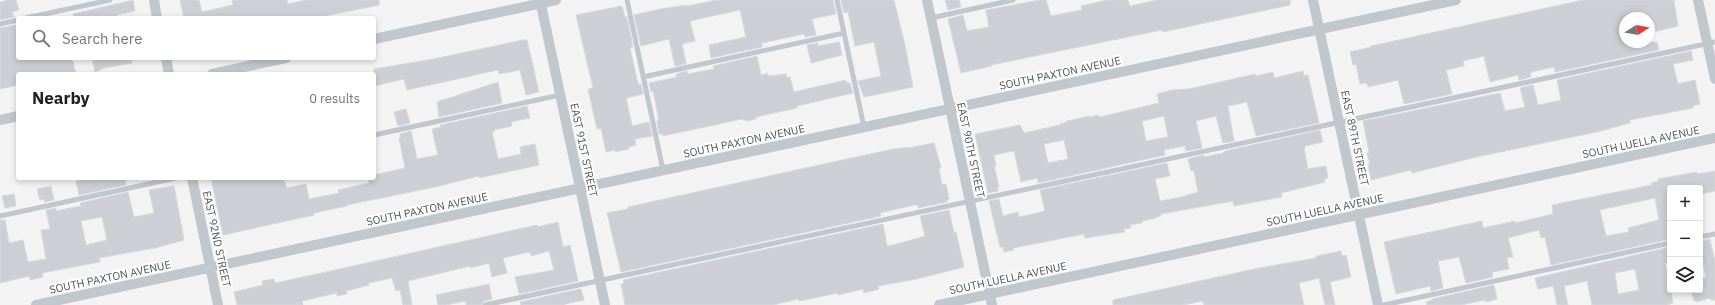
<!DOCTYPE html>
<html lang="en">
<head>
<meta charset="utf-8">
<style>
	body { margin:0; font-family:"IBM Plex Sans",sans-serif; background:#f2f2f2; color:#202124 }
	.controls { position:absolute; right:12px; bottom:12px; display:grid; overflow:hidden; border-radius:4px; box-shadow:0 2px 6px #0003 }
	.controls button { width:36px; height:36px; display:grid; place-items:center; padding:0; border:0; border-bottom:1px solid #e0e0e0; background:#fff; color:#202124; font:20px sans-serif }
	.compass { position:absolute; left:1619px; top:12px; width:36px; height:36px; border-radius:50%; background:#fff; box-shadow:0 2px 6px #0003; rotate:79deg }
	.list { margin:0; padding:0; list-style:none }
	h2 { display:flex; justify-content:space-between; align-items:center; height:52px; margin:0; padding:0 16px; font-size:17px }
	h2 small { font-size:13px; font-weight:400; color:#757577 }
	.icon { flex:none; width:22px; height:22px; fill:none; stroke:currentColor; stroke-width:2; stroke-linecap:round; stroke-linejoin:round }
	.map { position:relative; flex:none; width:1715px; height:305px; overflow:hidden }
	.search { position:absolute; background:#fff; box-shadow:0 2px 6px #0003; left:16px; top:16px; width:360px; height:44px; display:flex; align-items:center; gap:10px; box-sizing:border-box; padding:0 14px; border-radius:4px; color:#757577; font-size:15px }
	.panel { position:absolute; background:#fff; box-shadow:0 2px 6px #0003; left:16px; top:72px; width:360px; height:108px; border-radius:4px }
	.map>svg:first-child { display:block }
</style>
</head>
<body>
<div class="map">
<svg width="1715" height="305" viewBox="0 0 1715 305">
	<rect width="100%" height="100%" fill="#f4f3f3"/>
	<path fill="#cdcfd4" stroke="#d7d9dd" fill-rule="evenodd" d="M5,0H16L19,10L12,12L14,17L0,20V2L5,1Z
		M133,0L135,11L117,15L118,18H74L73,14Z
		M180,0H199L202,12L233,5L232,0H287L288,4L306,0H379V5L315,18H184Z
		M717,0H833L836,14L812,19L816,35L805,37L804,34L762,43V47L711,58L709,45L746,37L740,10L690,21L695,41L682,44L686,64L675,66L669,39L641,46L634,15L660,9L687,5V6Z
		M841,0H894L905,45L913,87L864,97L858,81L881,76L874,42L855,46L848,12L844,13Z
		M945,0H959L961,7L948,10Z
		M1040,0H1046L1051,16L1082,10L1081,6L1108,0H1128L1130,6L1157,0H1290V5L1163,32L1162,30L991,65L992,66L961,73L948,19L963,15L967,31L989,27L986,10Z
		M1583,0H1674L1678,26L1649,33V18H1625V42H1657L1659,50L1555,72L1554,67L1535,71L1530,73L1531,77L1519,80L1518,75L1490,82L1484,56L1463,61L1464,66L1446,70L1452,94L1404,104L1398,80L1368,87L1367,83L1360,84L1356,64L1353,65L1350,52L1371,47V46Z
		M622,6L625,17H627L633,47L630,48L637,80L639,85L641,84L643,94L626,98L632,125V126L649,122L652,136L635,139L636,145L629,147V149L615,152V150L606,152L601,128L597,129L588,89L593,88L576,15Z
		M15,25L18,38V58H72L76,74H18V85L0,89V28Z
		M523,40H527L539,92L526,95L520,70L499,74L498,70L407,90L404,79L374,86V69L433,59Z
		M839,42L842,55L811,63L807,45L818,43V46Z
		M1691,51L1693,60L1673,64L1678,84L1695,80L1700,104L1693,106V108L1630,120V123L1597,132L1481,156L1412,173L1411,170L1371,180L1368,164H1370L1367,153L1369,152L1363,121L1500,93L1505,111L1525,107L1520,88L1533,85L1538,105L1561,100L1557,80Z
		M757,56L761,75L768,73V76L786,74L787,78L790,77L794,92L846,80L847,83H850L853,93L797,106V108L756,117V119L747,121L742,119L663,136L662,134H659L657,121L659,120L653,91L651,92L649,83L677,77L676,74L687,71L688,74L714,69L713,66Z
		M92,58H131L132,63L104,68L95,72Z
		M1303,71L1304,76L1308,75L1319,123L1256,136L1247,102L1228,106L1234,141L1223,143L1216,116L1196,121L1202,148L1186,151L1185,146L1164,150L1165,155L1038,183L1037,178L1021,182L1014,151L994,155L996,166H994L999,187L997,188L998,191L988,193L975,134L1020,125L1024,133L1060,125V124L1067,122V121L1089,116L1090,117L1098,115L1100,117L1159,103L1157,94L1172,90L1189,89L1255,74L1256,76L1273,72L1274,78ZM1164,116L1168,137L1146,141L1142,121ZM1064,140L1068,159L1048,163L1044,144Z
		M498,82L502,103L439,117L437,102Z
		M527,106L530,118L511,122L512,126L494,130V132H492L498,159L521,154L520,147L535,144L539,165L479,178V176L435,187L347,205V206L314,213V215L223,235L211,178H283L287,188L306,184L309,199L339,193L338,190L369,183L368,178H374V175L405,168L399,138L401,137L400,134L411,131L417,159L438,155L432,129L441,127L440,125Z
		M406,109L410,123L398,126L394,112Z
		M1320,130L1323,142L1305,146V148H1304L1308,169L1326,166L1328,178L1324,179L1325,182L1281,193L1282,197L1234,206L1233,201L1161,214V216L1156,217V218L1142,221V223L1130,225L1131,228L1124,229L1125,232L1085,238L1084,234L1013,248L1014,250L1004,252L1003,247H1000L989,201L999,199L1003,216L1018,212L1019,217L1045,211L1040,190L1167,163L1170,176L1155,179L1160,201L1181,197L1198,192L1194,171H1191L1188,159L1204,155V157L1223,153L1225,151Z
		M934,143L941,167L939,169L942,185L946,184L949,199L947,200V202L918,208V205H914L880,213L881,216L621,272L607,213L628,209V207L778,174L893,149L914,147Z
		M1715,171V191L1700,194V188H1670V239L1551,265L1545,237L1541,238L1539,230L1508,238L1513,257L1507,258L1509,269L1492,272L1493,277L1466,283L1459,257L1438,261L1443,288L1431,291L1430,286L1396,294L1384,242L1482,221L1483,228L1515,221V223L1553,214L1552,205L1652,185L1651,183L1659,181L1658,179L1697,172V174ZM1655,198L1659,220L1628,228L1629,232L1606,236L1600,210Z
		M89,178H125L126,185L79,195L76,181Z
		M51,186L54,200L45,202L44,199L40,200L37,189Z
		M174,186L184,240L155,248L99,258L100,262L42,273L43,277L30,280L29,276L0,283V220H5L9,243L23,240L28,262L46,259L41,230L50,229L46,210L56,208V211L81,206L80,203L128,192L134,217L154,213L149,190ZM102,217L107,240L86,245L81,221Z
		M14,194L16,206L5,208L2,196Z
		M949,210L954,233L956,232L964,267L917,279L878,286L879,289L864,293L863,289L838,295V293L799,301L798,299L773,305H625L621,284L624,283L623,280L883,224L887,246L897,244L925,236L920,216Z
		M558,222L563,247L570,245L578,281L519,294L515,277L554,270L549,251L531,256L530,252L503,258L507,273L492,277L489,263L470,268V266L408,281L412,305H403L400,290L396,291L392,278L368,283L369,285L346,291L347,294L337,296V293L302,301L303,305H237L234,292L263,285L262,281L274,279L275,283L317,274L537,225V227Z
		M1710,239L1715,262V300H1711L1710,298L1696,302V300L1694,301L1691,290H1700V278L1706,277L1700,251V242Z
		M1670,247V262L1665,263L1673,303L1667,305H1592L1587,281L1564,286L1568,305H1557L1553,286L1538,289L1535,278ZM1635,269L1639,290L1618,294L1615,273Z
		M1341,251L1342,256L1346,255L1351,277L1330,282L1335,305H1325L1319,278L1299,283L1304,305H1204L1203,301L1183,305H1113V300L1259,268L1316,258V256Z
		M489,284L492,299L484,301L481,305H466V301L446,305H438L436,295Z
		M1494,285L1497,299L1486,302L1485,300L1461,305H1427L1426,302L1432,300V299Z
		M580,289H581L584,300L565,304V305H521L520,302Z"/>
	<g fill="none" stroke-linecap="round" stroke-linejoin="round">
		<path stroke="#c0c7cd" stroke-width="5" d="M627,0L663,170
			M837,0L864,127
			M26,18L110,0
			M931,18L1013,0
			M0,24L18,20
			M643,77L844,33
			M374,135L560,95
			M0,216L176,178
			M1700,237L1715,234
			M485,305L1715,42
			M1384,305L1670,243"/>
		<path stroke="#c0c7cd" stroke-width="10" d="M154,0L157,18
			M540,0L605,305
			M927,0L992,305
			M1313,0L1378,305
			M1698,0L1715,79
			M374,39L556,0
			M166,58L169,74
			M212,74L286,58
			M0,120L18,116
			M192,178L218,305
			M36,305L1456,0
			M939,305L1715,138"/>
	</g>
	<g text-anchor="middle" stroke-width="4" stroke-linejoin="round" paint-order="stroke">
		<g font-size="11" fill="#4c565e" stroke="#fff">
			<text transform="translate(1060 73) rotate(-12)" y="4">SOUTH PAXTON AVENUE</text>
			<text transform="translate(1355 138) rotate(78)" y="4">EAST 89TH STREET</text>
			<text transform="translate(744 141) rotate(-12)" y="4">SOUTH PAXTON AVENUE</text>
			<text transform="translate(1641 142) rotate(-12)" y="4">SOUTH LUELLA AVENUE</text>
			<text transform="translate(584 150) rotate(78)" y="4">EAST 91ST STREET</text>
			<text transform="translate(971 150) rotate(78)" y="4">EAST 90TH STREET</text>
			<text transform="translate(427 209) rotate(-12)" y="4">SOUTH PAXTON AVENUE</text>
			<text transform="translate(1325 210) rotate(-12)" y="4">SOUTH LUELLA AVENUE</text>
			<text transform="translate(217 239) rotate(78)" y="4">EAST 92ND STREET</text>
			<text transform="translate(110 277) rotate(-12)" y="4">SOUTH PAXTON AVENUE</text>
			<text transform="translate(1008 278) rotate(-12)" y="4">SOUTH LUELLA AVENUE</text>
		</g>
	</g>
</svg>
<div class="controls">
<button>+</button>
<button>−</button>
<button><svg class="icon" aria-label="layers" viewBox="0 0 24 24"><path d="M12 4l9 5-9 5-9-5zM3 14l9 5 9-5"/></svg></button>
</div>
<svg class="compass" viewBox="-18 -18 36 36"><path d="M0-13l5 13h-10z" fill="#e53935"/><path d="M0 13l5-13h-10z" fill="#757577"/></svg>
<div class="search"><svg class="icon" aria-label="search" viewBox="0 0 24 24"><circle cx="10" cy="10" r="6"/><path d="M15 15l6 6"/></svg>Search here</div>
<section class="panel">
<h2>Nearby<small>0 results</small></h2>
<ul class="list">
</ul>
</section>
</div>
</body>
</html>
